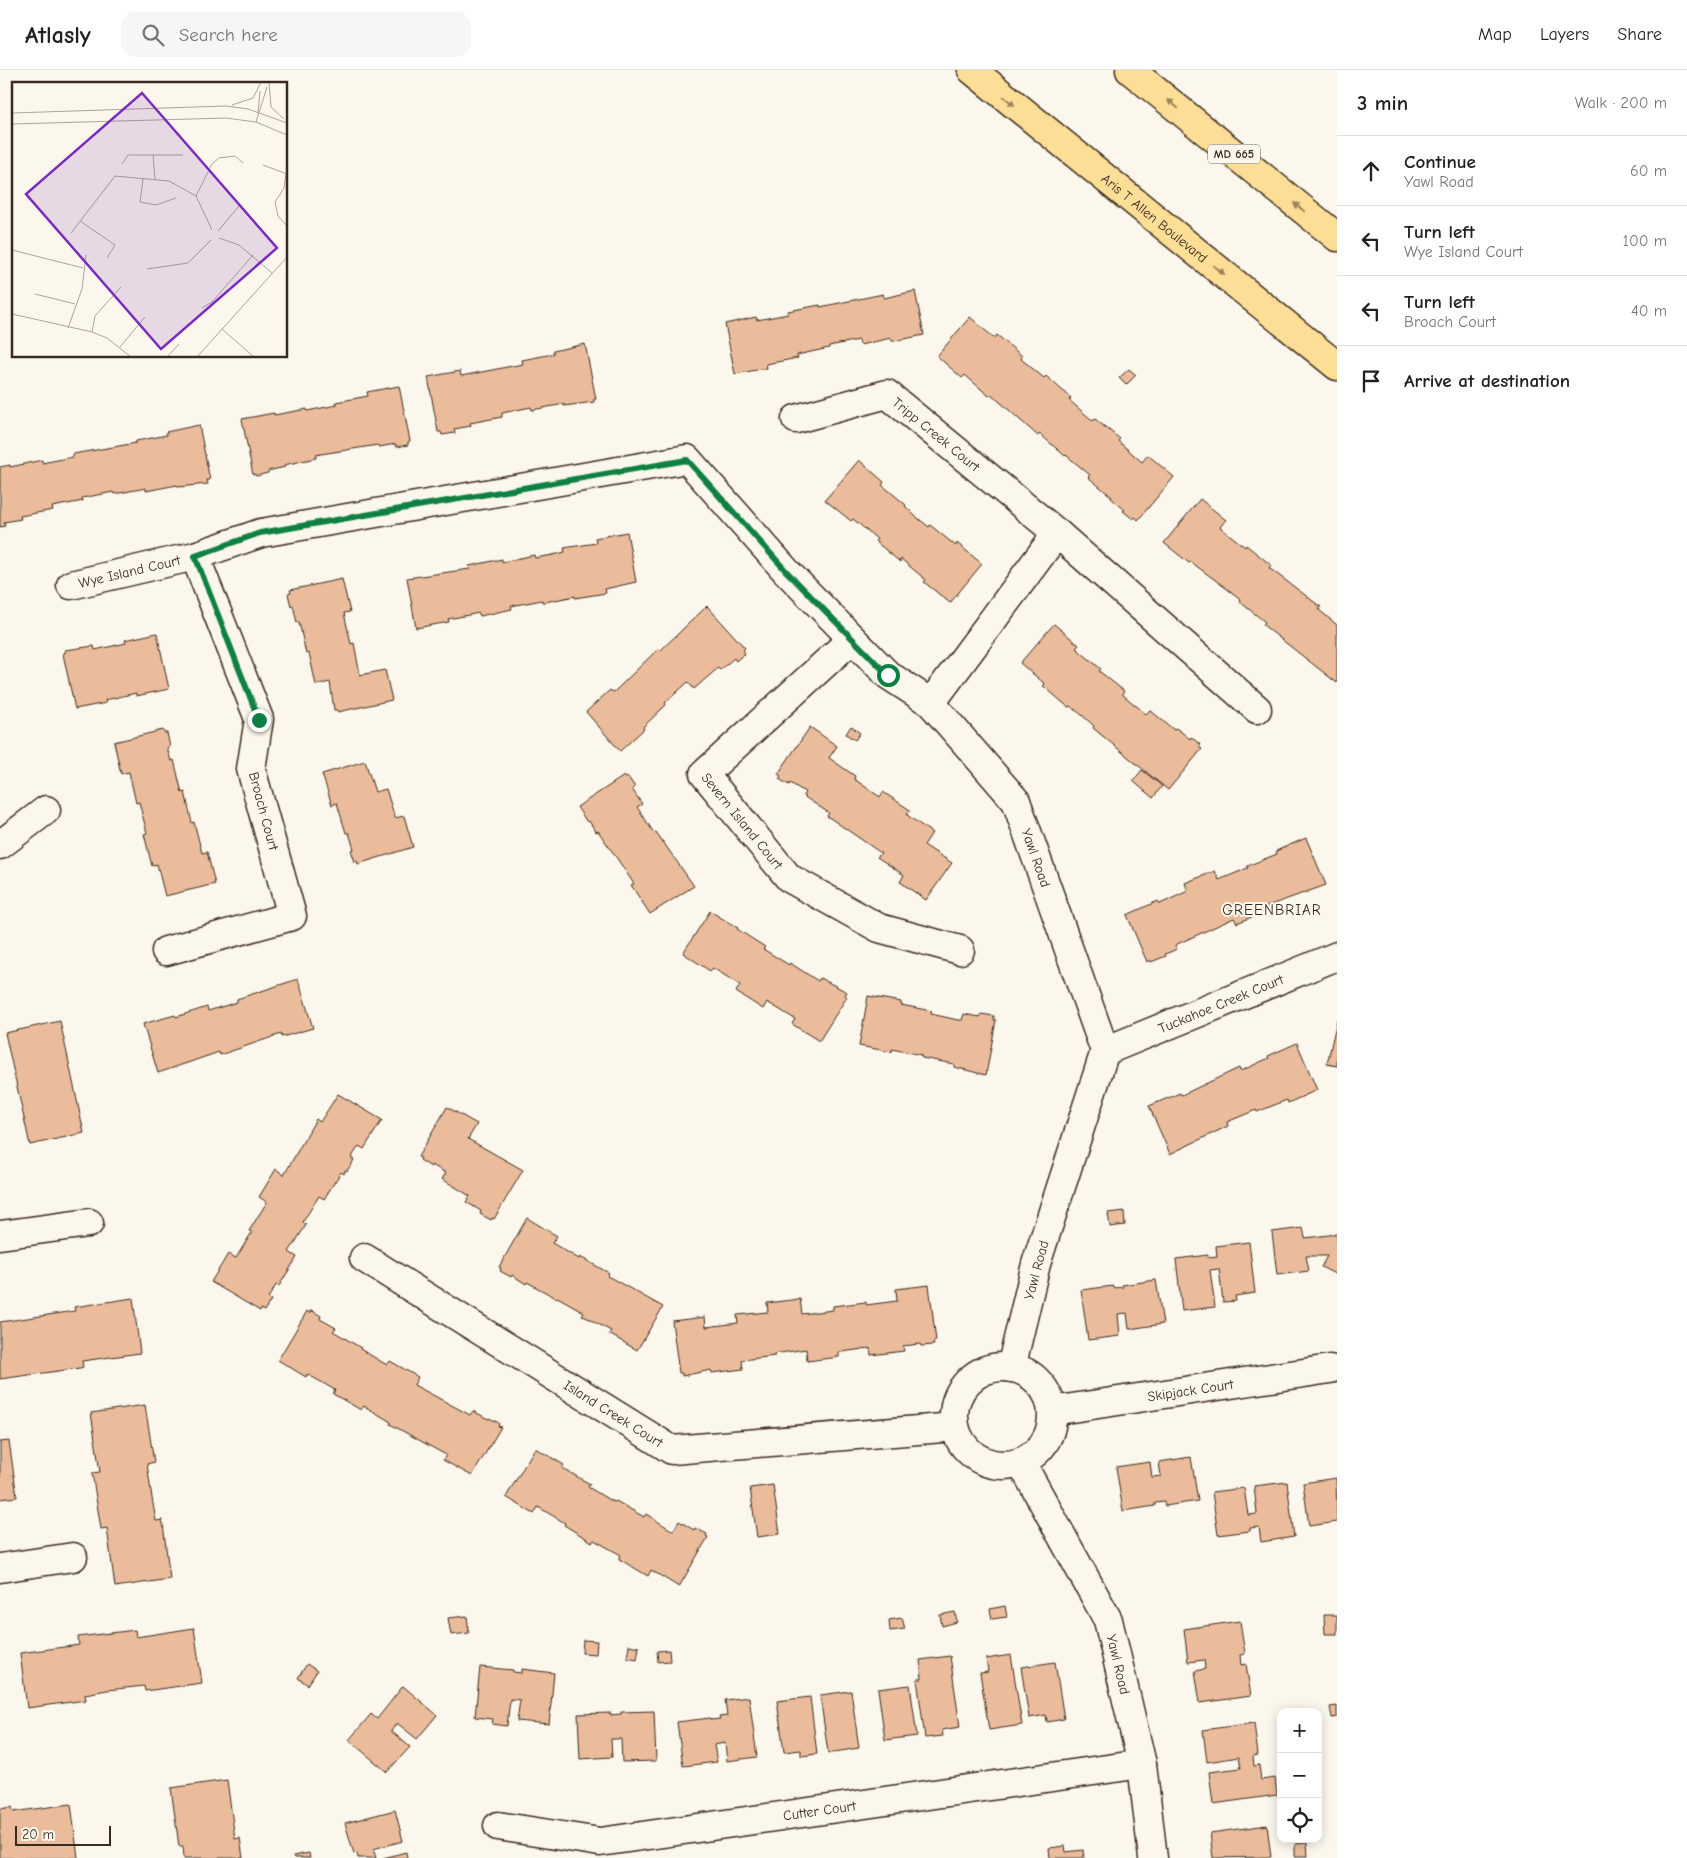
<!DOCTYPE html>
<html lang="en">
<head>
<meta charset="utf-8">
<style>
	body { margin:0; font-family:"Comic Neue",sans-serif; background:#f6f6f6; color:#202124 }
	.controls { position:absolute; right:15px; bottom:15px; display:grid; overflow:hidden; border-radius:10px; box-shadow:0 2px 12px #0003 }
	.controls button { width:45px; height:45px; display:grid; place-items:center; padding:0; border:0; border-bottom:1px solid #e0e0e0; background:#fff; color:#202124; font:25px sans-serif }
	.scale { position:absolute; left:15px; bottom:12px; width:96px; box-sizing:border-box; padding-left:5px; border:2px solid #3b2a1e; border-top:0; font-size:14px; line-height:18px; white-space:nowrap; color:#3b2a1e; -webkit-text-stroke:4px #fbf7ec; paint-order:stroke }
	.stop { position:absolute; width:15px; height:15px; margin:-11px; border:4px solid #0b8043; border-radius:50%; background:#fff }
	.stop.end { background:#0b8043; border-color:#fff; box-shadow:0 1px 5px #0008 }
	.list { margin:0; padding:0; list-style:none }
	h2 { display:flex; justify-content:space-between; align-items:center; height:65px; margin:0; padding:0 20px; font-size:21px }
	h2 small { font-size:16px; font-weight:400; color:#757577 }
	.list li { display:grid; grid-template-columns:32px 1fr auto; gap:15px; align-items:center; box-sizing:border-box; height:70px; padding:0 20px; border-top:1px solid #e0e0e0 }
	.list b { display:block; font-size:19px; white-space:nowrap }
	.list p { margin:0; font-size:16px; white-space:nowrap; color:#757577 }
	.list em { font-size:16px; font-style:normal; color:#757577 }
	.icon { flex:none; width:28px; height:28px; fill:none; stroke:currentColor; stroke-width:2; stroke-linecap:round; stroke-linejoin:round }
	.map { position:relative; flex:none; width:1337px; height:1788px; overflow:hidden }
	header { display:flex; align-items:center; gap:30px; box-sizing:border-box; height:70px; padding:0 25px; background:#fff; border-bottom:1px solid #e0e0e0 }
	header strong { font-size:24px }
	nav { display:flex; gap:28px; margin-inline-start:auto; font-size:18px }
	.search { width:350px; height:45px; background:#f6f6f6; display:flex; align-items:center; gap:12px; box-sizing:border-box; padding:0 18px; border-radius:15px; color:#757577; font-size:19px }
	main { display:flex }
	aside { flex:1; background:#fff }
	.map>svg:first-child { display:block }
</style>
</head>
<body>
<header>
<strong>Atlasly</strong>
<div class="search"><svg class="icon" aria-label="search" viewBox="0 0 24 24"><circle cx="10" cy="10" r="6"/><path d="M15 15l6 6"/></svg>Search here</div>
<nav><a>Map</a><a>Layers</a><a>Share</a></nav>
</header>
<main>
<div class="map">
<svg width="1337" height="1788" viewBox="0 0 1337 1788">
	<rect width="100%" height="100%" fill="#fbf7ec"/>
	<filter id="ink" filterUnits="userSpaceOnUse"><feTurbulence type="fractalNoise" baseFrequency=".02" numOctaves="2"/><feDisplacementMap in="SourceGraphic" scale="10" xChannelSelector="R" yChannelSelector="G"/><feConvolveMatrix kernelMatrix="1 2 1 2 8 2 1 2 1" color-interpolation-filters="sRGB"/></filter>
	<g filter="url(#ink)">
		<path fill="#ebbc9b" stroke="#3b2a1e" d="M915,221L924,265L894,271H892L891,268L860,275L859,270L829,276V278L797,285L798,288L766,294L767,298L735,304L725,254L756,247L757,250L788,244V241L820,235V237L883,224L884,228Z
			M970,247L994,268L997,265L1022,286L1021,289L1044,308L1046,306L1071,328L1069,330L1093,351L1095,349L1120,369L1118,371L1142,392L1148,385L1174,407L1138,450L1135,447L1133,449L1123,441L1125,440L1111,428L1112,427L1088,407L1090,405L1066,385L1065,386L1040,364L1038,366L991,324L989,326L965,305L962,308L937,286Z
			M585,274L596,329H594V332L564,336V334L532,340L531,337L502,343V347L470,353L471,356L454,359L455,363L442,365L441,362H438L428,307L460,301L461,306L523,294L522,290L553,284V281Z
			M1129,299L1136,305L1126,315L1119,308Z
			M399,316L410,371L408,372V375L396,377V374L379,377L378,375L321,384L316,385V388L284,395L285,397L268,401V403L256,406L255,404L253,405L242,349L274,343V345L307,339V341L337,335L336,332L368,326L367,322Z
			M199,355L210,410H207L208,414L178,417L177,415L146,421V418L114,424L113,422L82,428L83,431L52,437L53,440L20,446L21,449L4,452L5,456L0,457V397L10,395V397L42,390V393L73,387V384L136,373V371L167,365L166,362Z
			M859,390L884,412L882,415L906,435L905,436L914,445L929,457L930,455L956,476L957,473L982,494L950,533L924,512L926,510L901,489L900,492L875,471L877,469L853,449L851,451L825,430Z
			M1200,429L1226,450L1220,457L1245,477L1246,475L1271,495L1269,498L1321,537L1319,540L1337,555V613L1263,555L1265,552L1240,532L1241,530L1238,527L1191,492L1189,493L1164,473Z
			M627,462L636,512L605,519L606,523L575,528V526L545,532H542V530L516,535L511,536L512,539L480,546L479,543L448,549L449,552L416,558L407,508L470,499L469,496L502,489V492L534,485L535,488L553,485L565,482L564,478L596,473L595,468Z
			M342,509L350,542L344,543L351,574L354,573L360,605L385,600L392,630L338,642L337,640H334L330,612L316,615L309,583L306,584L299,552L297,553L293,535L291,536L288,524L291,523L290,520Z
			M707,536L745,578L743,580L745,583L736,591L734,588L720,600L718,598L694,619L688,612L665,633L666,635L643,657L644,659L620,681L586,642L610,620L613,622L615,621L659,578L661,580Z
			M1054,554L1079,575L1076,578L1101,599L1099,601L1124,621L1122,624L1146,644L1150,640L1174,660L1176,658L1190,669L1191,667L1201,675L1199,677L1202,679L1168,720L1093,658L1094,656L1082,645L1070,636L1068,637L1047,619L1043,616L1045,614L1020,593Z
			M157,563L169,619L136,626V623L105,630L106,633L75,639L63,584L65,583V580L94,576L95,580L126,573L125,570Z
			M851,656L860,663L855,670L846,664Z
			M810,657L837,676L829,688L855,706L854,709L880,727L883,722L910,740L907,745L932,763L924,775L952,793L926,830L900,812L904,805L877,787L881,783L827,746L829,743L803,726L805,722L790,713L789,715L779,709L781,706L778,704Z
			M163,660L164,663H167L170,677L167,678L171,691L174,690L182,723L185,722L192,753L194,752L202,783L207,782L215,814L165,826L157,794L152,796L144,764L147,763L139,732L136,733L129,702L121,704L114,672Z
			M365,691L375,722L386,719L395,748L404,746L413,777L358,794L357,791L355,792L351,780L354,779L349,763H346L337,733L332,735L322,704Z
			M1142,700L1162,716L1153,728L1133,711Z
			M624,706L626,708L628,707L635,717L632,719L642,734L637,737L654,763L656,762L694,816L650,844L631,815L634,814L616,787L598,761L596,762L589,751L587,752L577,737Z
			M1306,768L1326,815L1265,837L1267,841L1237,853L1234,848L1232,849L1175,875L1177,879L1165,884L1166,886L1151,892L1150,890L1147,892L1127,845L1158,831L1160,834L1188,821L1185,813L1215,801L1219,810L1248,798L1247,796L1277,784L1276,781Z
			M710,841L738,858L737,859L765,877L763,879L789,895L790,893L818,911L820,908L847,922L845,925L847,927L819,971L792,954L795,949L767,932L763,939L736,922L740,915L713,898L710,901L683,883Z
			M298,909L313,958L282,967L281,964L220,985L219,982L158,1003L143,954L175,945L176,947L207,937L208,941L237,932V929Z
			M868,926L901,932V935L932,941L931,944L958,950H962L964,944L980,947L981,944L994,946V950H996L986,1005L954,997V994L922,988L921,985L892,979V982L859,976Z
			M1337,950V996L1327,994Z
			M60,951L84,1063L30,1075L5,963Z
			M1297,973L1317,1020L1288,1033L1287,1030L1257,1042L1256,1040L1227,1052L1228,1056L1170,1084L1149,1036L1180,1023L1181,1025L1184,1024L1239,998L1240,1001L1245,999L1269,988L1268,986Z
			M338,1024L382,1050L364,1079L359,1076L351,1088L354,1090L347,1101L345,1100L344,1104L341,1102L324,1129L319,1126L304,1150L303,1153L306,1155L289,1182L297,1187L279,1216L276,1215L275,1217L268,1228L271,1230L264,1241L261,1239L260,1241L211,1212L228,1184L236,1188L252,1162L249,1161L267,1132L259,1127L276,1099L284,1105L316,1049L320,1052Z
			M447,1037L477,1054L468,1069L523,1100L494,1149L492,1148L491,1150L480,1144L481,1141L466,1132L470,1126L442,1109L446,1103L432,1095L431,1097L420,1090L421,1088L418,1087Z
			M1124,1141L1125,1155L1110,1157L1108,1143Z
			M527,1148L557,1166L552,1173L579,1189L580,1187L609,1203L607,1206L613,1209L663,1237L637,1280L609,1264L611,1261L582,1245L584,1242L561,1229L557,1227L556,1228L527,1212L526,1214L512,1205L511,1207L500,1201L501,1198L499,1197Z
			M1303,1158L1305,1168L1337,1164V1205L1321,1197L1327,1186H1306L1309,1201L1277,1205L1272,1162Z
			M1249,1172L1255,1223L1235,1226L1236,1231L1223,1232L1219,1199L1210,1200L1215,1237L1182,1241L1176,1189L1208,1185V1188L1217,1187L1216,1176Z
			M1156,1210L1163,1254L1129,1259L1127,1243L1118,1244L1120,1266L1088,1270L1081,1220L1113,1216L1114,1218L1123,1217L1122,1215Z
			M929,1215L936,1271L933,1272L934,1275L921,1276L920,1274L903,1276L904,1281L871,1285L870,1278L842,1282H839V1287L807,1291L806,1279L774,1284L775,1286L742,1290L743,1299L712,1303L711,1300L682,1306V1303H679L672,1251L705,1247L706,1257L738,1253L737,1245L768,1242L767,1233L800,1229L802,1244L833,1240V1236L866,1232V1235L897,1231L896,1219Z
			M133,1228L140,1283L82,1291L83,1297L80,1298L0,1309V1252L75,1241L74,1237Z
			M311,1240L321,1246L320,1249L336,1258L333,1261L361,1278L360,1279L387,1295L390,1291L418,1307L414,1315L470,1345L473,1341L488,1349L489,1348L499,1353L498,1356L501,1357L472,1406L443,1390L446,1385L390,1354L391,1352L364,1336L361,1340L333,1324L335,1320L307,1304L306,1307L278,1290L307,1241L310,1243Z
			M145,1335L154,1392L147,1394L152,1428L156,1451L162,1450L163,1454L170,1509L115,1517L107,1458L101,1459L93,1409L92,1403L100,1402L91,1343Z
			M9,1371L17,1427L0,1429V1372Z
			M535,1378L564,1395L562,1398L590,1414L588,1417L611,1431L615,1432L616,1431L644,1447L646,1444L673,1461L679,1451L694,1460L695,1458L707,1464L706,1466L708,1467L679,1517L651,1500L648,1506L619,1489L621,1485L594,1470L592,1472L564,1455L565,1453L538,1437L534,1444L506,1427Z
			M1191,1387L1198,1431L1165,1436L1164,1432L1155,1433V1436L1123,1441L1116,1397L1150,1392L1152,1407L1161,1406L1159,1392Z
			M1336,1408L1337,1452L1309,1456L1303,1413Z
			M1287,1412L1294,1467L1261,1472L1259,1457L1250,1458V1461L1218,1465L1212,1422L1244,1418L1248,1445L1257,1444L1254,1416Z
			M773,1415L780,1464L757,1467L750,1418Z
			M1005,1536L1007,1547L992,1549L990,1539Z
			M955,1542L957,1552L942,1556L940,1545Z
			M1324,1545H1337V1564H1325Z
			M467,1546L469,1563L451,1565L448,1548Z
			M902,1548L905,1559L890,1561L889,1550Z
			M1240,1551L1245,1584L1240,1585L1241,1595L1246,1594L1251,1626L1200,1633L1195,1601L1205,1599L1204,1590L1188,1592L1184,1559Z
			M194,1558L202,1613L145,1621L144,1616L107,1620L85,1624L86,1630L27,1638L20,1583L79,1575L78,1567L135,1560L136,1567Z
			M583,1570L597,1571L596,1584L582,1583Z
			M629,1575L639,1577L637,1589L627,1587Z
			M669,1580L670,1591L658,1592L657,1581Z
			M1011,1585L1022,1655L989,1660L980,1603L988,1602L986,1589Z
			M950,1586L960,1657L942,1660L943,1666L925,1668L917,1609H922L920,1590Z
			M1055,1592L1064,1649L1047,1652L1046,1645L1029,1648L1021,1597Z
			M307,1594L317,1601L308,1615L298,1608Z
			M480,1597L513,1600V1602L522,1603V1599L554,1603L549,1654L517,1651L520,1630L510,1629L507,1656L492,1654L493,1649L475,1647Z
			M910,1615L917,1666L885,1670L878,1619Z
			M403,1616L437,1645L417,1669L397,1653L391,1661L410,1677L387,1702L349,1670L371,1644L377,1649Z
			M851,1621L859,1678L828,1683L820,1625Z
			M749,1627L757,1687L727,1691L725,1673L714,1675L717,1692L683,1696L677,1652L710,1648L711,1650L720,1649L719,1647L727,1646L725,1630Z
			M810,1627L817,1684L801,1686V1680L784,1682L777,1631Z
			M1337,1636V1647L1332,1648L1330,1637Z
			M654,1641L656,1691L622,1692L621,1669H611L612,1687L580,1689L578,1644L611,1643V1645L621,1644V1642Z
			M1254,1653L1258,1685L1253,1686L1254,1696L1259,1695L1261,1710L1275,1708L1277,1725L1213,1734L1209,1702L1241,1698L1239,1687L1207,1692L1203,1660Z
			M227,1710L235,1769L240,1768L243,1788H184L183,1776H179L171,1718Z
			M71,1734L78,1788H0V1739L12,1737L13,1742Z
			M395,1740L403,1771L373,1779L376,1788H358L357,1783L354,1784L345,1753Z
			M1267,1755L1271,1787L1213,1788L1210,1763Z
			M1307,1773L1308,1786H1295V1774Z
			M1065,1776L1066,1782L1083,1780L1084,1788H1050L1049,1778Z
			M406,1782L407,1788H383Z
			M309,1783L310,1788H294L293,1786Z"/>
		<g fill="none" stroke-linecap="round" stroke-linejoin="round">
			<defs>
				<g id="street">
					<path id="s1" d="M796,349L887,324L1057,463L1257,639"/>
					<path id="s2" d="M71,515L195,486L261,463L687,389L787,502L888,605L931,633L1016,731L1105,981L1036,1194L1011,1298"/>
					<path id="s3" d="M852,569L704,704L789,808L879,858L960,880"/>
					<path d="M931,633L1057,463"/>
					<path d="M0,775L46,740"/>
					<path d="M166,881L292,846L251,699L259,649L195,486"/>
					<path id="s4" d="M1105,981L1337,886"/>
					<path d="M0,1165L89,1153"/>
					<path id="s5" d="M364,1188L672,1380L955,1357"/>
					<circle cx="1003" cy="1346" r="49"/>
					<path id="s6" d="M1052,1341L1330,1299"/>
					<path id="s7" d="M1021,1392L1108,1550L1142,1694L1153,1788"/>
					<path d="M0,1498L73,1487"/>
					<path id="s8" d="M498,1756L600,1772L1142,1694"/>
				</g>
				<g id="primary">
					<path id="s9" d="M972,0L1337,296"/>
					<path d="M1130,0L1337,167"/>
				</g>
			</defs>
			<use href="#street" stroke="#3b2a1e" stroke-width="31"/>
			<use href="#primary" stroke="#3b2a1e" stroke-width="31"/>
			<use href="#street" stroke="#fbf7ec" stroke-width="28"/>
			<use href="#primary" stroke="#fdde96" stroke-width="28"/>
		</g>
		<defs><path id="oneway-solid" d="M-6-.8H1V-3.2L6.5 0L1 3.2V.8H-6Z" transform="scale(1.25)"/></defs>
		<g fill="#9c845a">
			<use href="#oneway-solid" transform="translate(1009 31) rotate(39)"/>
			<use href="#oneway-solid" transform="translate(1173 34) rotate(-141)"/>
			<use href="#oneway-solid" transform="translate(1299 137) rotate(-141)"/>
			<use href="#oneway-solid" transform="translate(1219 200) rotate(39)"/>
		</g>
	</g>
	<g fill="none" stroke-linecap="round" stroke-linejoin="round" filter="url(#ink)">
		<path stroke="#0b8043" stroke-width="6" d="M259,650L195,486L260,463L687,390L787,502L888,605"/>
	</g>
	<g text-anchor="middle" stroke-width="4" stroke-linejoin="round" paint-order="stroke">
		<rect fill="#fbf7ec" stroke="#75685c" stroke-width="1" x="1208" y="74.5" width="52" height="19" rx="4"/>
		<g font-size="12" font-weight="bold" fill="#3b2a1e">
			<text x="1234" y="88">MD 665</text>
		</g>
		<g font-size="14" fill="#3b2a1e" stroke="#fbf7ec">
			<text dy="5" stroke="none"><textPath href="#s9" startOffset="235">Aris T Allen Boulevard</textPath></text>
			<text dy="5" stroke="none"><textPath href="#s1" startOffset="158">Tripp Creek Court</textPath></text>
			<text dy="5" stroke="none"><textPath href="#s2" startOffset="60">Wye Island Court</textPath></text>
			<text transform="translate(264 741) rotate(75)" y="5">Broach Court</text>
			<text dy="5" stroke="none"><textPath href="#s3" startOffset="261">Severn Island Court</textPath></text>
			<text dy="5" stroke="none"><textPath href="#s2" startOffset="1166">Yawl Road</textPath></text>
			<text dy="5" stroke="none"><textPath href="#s4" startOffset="125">Tuckahoe Creek Court</textPath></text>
			<text transform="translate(1036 1200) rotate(-75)" y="5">Yawl Road</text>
			<text dy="5" stroke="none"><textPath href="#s6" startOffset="140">Skipjack Court</textPath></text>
			<text dy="5" stroke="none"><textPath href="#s5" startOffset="294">Island Creek Court</textPath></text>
			<text dy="5" stroke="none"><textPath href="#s7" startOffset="226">Yawl Road</textPath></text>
			<text dy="5" stroke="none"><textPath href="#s8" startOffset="325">Cutter Court</textPath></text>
		</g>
		<g font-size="15" letter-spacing="1" fill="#3b2a1e" stroke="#fbf7ec">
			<text x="1272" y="845">GREENBRIAR</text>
		</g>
	</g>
	<g transform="translate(12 12)">
		<rect width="275" height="275" fill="#fbf7ec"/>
		<path fill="none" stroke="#aea59a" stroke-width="1" d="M257,0L259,25L272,37M220,23L241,16L249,0M0,31L214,24L236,27L275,41M246,31L248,9M244,40L255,5M0,42L214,36L244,40L275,53M141,73L143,97M110,82L116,73H171M251,83L275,92M274,92L272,106L263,120L266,134L275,144M131,97L128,120L144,123L164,116M184,114L200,82L207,76L223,74L231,81M68,139L103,163L95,176M206,149L227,124M59,151L103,94L157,99L184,114L200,148M207,156L227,163L260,191M0,168L71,186M135,187L176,181L199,158M23,212L63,222M190,226L200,220L241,173M0,232L80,250L95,256L119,275M56,246L70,207L74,173M210,247L242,275M80,250L83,234L109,205M108,265L133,235M155,275L167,262M185,275L275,175"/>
		<path fill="#7b2cbf" fill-opacity="0.15" stroke="#7b2cbf" stroke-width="2.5" d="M130,11L265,166L149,267L14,112Z"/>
		<rect width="275" height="275" fill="none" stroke="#3b2a1e" stroke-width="2.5"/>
	</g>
</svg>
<div class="controls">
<button>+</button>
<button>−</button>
<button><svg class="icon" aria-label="locate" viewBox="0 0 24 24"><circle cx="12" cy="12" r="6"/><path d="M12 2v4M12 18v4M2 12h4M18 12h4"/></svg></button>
</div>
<div class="scale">20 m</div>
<div class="stop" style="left:888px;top:605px"></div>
<div class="stop end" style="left:259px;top:650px"></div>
</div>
<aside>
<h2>3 min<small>Walk · 200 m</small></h2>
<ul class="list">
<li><svg class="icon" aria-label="ahead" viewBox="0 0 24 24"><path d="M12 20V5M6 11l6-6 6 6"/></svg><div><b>Continue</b><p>Yawl Road</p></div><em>60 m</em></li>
<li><svg class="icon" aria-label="left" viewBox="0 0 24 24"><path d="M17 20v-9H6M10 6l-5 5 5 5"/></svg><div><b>Turn left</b><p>Wye Island Court</p></div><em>100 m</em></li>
<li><svg class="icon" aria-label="left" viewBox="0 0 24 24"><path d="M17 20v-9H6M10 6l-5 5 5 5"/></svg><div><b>Turn left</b><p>Broach Court</p></div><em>40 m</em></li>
<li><svg class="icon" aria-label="arrive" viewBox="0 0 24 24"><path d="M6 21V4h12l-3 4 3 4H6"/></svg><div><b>Arrive at destination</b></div></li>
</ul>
</aside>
</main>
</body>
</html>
